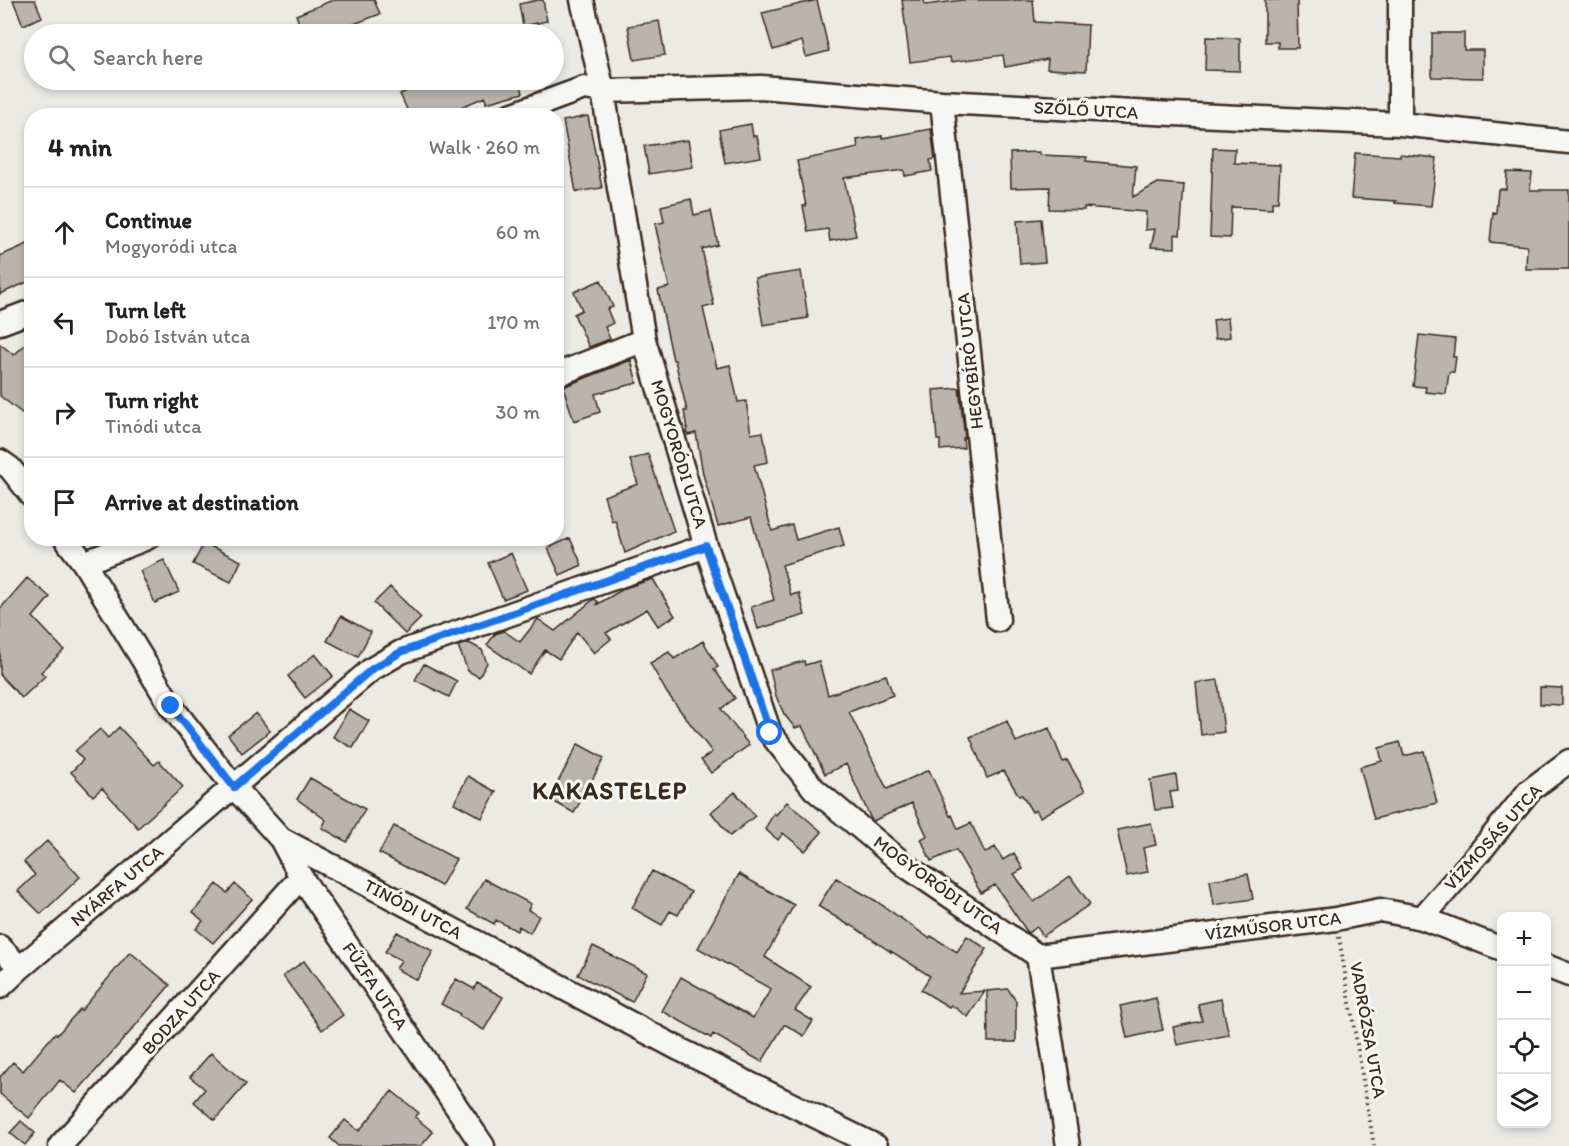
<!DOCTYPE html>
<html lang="en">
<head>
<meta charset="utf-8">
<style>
	body { margin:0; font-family:Itim,sans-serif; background:#f2f2f2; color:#222 }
	.controls { position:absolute; right:18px; bottom:18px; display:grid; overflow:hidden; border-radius:12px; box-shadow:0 3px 9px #0003 }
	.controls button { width:54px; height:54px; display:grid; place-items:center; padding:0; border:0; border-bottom:2px solid #e0e0e0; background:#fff; color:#222; font:30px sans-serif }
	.stop { position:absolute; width:18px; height:18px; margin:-14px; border:4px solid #1a73e8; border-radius:50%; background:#fff }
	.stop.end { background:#1a73e8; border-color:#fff; box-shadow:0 2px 6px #0008 }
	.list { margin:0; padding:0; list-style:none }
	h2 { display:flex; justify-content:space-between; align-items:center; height:78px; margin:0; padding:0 24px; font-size:26px }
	h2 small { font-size:20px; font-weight:400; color:#767676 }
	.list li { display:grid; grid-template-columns:39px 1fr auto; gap:18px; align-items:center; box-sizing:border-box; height:90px; padding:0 24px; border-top:2px solid #e0e0e0 }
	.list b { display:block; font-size:22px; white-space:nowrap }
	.list p { margin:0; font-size:20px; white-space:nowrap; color:#767676 }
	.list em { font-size:20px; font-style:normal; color:#767676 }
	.icon { flex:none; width:33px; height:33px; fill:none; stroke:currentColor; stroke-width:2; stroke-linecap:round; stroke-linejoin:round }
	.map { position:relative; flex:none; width:1569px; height:1146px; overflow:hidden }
	.search { position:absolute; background:#fff; box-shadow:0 3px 9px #0003; left:24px; top:24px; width:540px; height:66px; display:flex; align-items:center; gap:15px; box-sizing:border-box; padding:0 21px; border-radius:33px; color:#767676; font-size:22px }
	.panel { position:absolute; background:#fff; box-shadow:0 3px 9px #0003; left:24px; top:108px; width:540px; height:438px; border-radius:24px }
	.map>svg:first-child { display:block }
</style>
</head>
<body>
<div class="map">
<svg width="1569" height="1146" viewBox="0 0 1569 1146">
	<rect width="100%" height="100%" fill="#ebeae5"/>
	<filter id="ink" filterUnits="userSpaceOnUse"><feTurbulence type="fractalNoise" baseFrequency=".0167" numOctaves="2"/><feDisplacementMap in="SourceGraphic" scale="12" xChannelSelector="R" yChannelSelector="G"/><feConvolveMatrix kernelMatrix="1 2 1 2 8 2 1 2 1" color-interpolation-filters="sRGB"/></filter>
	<g filter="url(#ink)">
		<path fill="#bab4ae" stroke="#3b2a1e" stroke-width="1.5" d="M13,0H35L42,17L23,25Z
			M333,0H374L380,14L328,34H303L296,15Z
			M538,0H543L547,21L523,26L519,4Z
			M817,0L829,51L806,57L802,41L773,50L762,13Z
			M902,0H924L925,5L963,0H1033L1035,22L1088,25L1086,71L1047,69L1048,59L1005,67L1003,55L951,62L950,57L910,62Z
			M1265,0H1297L1298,48H1278V42H1265Z
			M659,21L665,55L634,60L628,26Z
			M1432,33H1464V50H1483V78L1432,77Z
			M1206,37L1240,38V71L1205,70Z
			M432,80H525L520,82L523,93L486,103L485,97L439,116H410L400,94Z
			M588,116L602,188L576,192L563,121Z
			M751,124L753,136H757L761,157L725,163L719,130Z
			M931,129L935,159L930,160L932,171L905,176L904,170L844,178L856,236L830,241L828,229L808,232L803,206H806L797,161L858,148L857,140L882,136V138Z
			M688,140L693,167L649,174L644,146Z
			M1213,148L1235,149L1234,163L1280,165L1278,202H1272V209L1231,207L1230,238L1210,237Z
			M1040,152V155L1087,157L1086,161L1136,166L1133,197L1158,183L1184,185L1180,235L1175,234V248L1151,247L1155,229L1145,230L1146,212L1084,207V210L1049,209L1050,187L1011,188L1010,153Z
			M1355,153L1400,156V154L1437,158L1431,206L1395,203L1396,201L1351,198Z
			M1507,172L1532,173L1530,190H1569V269H1526L1527,246L1490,242L1493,212L1496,213L1498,189H1506Z
			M691,199L694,215L711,211L718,245L702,249L714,305L703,308L717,368L730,365L738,402L746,401L751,434L763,432L768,462L754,465L772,531L792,525L796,540L839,527L844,546L782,565L791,595L799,593L805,615L758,629L751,607L774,600L751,517L718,526L703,474L696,433L688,435L684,411H687L675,360H673L658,290L669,287L655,224L664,222L661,206Z
			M1041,219L1045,262L1020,264L1017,221Z
			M32,242V280L0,294V256Z
			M801,271L808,318L763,325L755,278Z
			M601,280L613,307L607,309L613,323L605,327L610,339L589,347L574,314L582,310L574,292Z
			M1228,318L1230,337L1215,339L1213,320Z
			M1419,335L1455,339L1453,357H1456L1454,372H1449L1446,394L1425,392L1426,387L1413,386Z
			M32,338V421L0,396V344L14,355Z
			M631,360L637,383L595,394L600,412L574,421L563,387Z
			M959,388L965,438H963L964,448L940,450V440H937L933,390Z
			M648,454L674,531L625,553L615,520L612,521L604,496L638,484L630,460Z
			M570,538L582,565L560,575L548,548Z
			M204,543L241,561L231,582L193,564Z
			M511,553L527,590L503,599L488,563Z
			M164,560L179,592L155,603L140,571Z
			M27,578L50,597L33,617L64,650L41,672L45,676L22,698L0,675V609Z
			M653,579L675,616L658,626L647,609L606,633L611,639L594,653L577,632L559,659L545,650L529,674L487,645L495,634L504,631L520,642L538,619L555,631L594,599L598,602L596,605L625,588Z
			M390,587L421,618L405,634L374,603Z
			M341,616L371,632L358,657L327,641Z
			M703,641L718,667L714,669L735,698L721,709L749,745L711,773L701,760L712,752L667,693L650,663L669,652L674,659Z
			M469,643L482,650L487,663L479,677L468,671L458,646Z
			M315,654L333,676L305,698L288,676Z
			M804,661L805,665L819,661L828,695L886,675L893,695L849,712L887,789L929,770L950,816L952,815L958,829L971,823L985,853L995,847L1003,860L1014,853L1023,869L1014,874L1034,902L1070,876L1090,904L1043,936L1037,927L1028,933L995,885L981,893L956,850L931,861L921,839L927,836L912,803L873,821L871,819L846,764L825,774L802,726L795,728L784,714L776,696L770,670Z
			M424,664L457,681L449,697L415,680Z
			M1218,680L1224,732L1201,735L1196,683Z
			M1540,687L1562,688V705L1540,704Z
			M349,709L369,721L353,748L333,737Z
			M256,713L270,731L242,753L228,735Z
			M1007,721L1016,742L1049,728L1063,762L1067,760L1085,791L1040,817L1036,810L1032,812L1022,795L1019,796L1004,771L987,778L970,737Z
			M119,727L154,765L159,761L183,787L138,828L102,788L93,796L71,772L83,760L75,751L100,729L108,738Z
			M1400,742L1404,756L1424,751L1437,803L1374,819L1360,767L1382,761L1379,748Z
			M578,744L604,758L574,813L549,799Z
			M1176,775L1178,791L1170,792L1173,808L1155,810L1150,780Z
			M468,776L496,792L482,818L454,803Z
			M310,778L365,809L347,842L322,828L326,820L297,799Z
			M735,792L755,816L730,836L711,812Z
			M787,802L822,832L805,851L783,833L778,840L765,829L774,813L776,815Z
			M1151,823L1156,845L1143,848L1148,872L1127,876L1117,830Z
			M394,826L456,859L441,886L379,853Z
			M47,841L80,877L41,914L18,891L35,875L24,862Z
			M652,871L691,892L678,915L670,911L662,925L632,908Z
			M739,874L794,905L765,957L811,987L795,1010L813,1021L804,1036L786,1025H784L762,1062L713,1034L711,1038L662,1011L681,977L753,1018L771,989L698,948Z
			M1248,874L1253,899L1214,905L1210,880Z
			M836,878L876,901L929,938L931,936L957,952L967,936L987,949L959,993L985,991L968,1017L951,1005L949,1007L921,990L930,976L891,951V952L851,925L850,926L818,906Z
			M484,879L531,904L528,910L539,916L530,933L519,926L517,931L496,920L494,924L467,909Z
			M217,884L227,893L235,884L252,899L213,943L196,929L203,921L193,912Z
			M397,932L433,951L417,980L396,969L401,960L385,952Z
			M593,946L647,973L632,1002L578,975Z
			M130,952L170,985L129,1033L76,1093L60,1080L29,1118L0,1094V1077L13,1062L23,1071L55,1033L57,1035L80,1009L81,1011Z
			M304,961L343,1015L322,1030L283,976Z
			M456,979L474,989L477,983L503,997L484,1030L459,1016L460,1014L441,1004Z
			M1008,989L1016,1001V1042H988L987,991Z
			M1156,998L1163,1030L1127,1038L1120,1006Z
			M1221,999L1229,1035L1177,1045L1173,1027L1202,1021L1198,1004Z
			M211,1053L246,1084L215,1120L194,1102L205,1089L190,1077Z
			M392,1091L419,1113L415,1117L433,1132L421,1146H339L330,1138L345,1120L359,1131Z
			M21,1121L35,1133L25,1145L10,1133Z"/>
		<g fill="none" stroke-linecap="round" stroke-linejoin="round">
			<defs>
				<path id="minor" d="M582,0L603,91L644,340L706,546L770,733L814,789L906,866L1038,956
					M942,102L998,620
					M508,116L584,88L603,91L761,87L942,102L1173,114L1400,124L1569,142
					M1400,124V0
					M0,323L32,311
					M556,375L644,340
					M0,461L10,468L32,496
					M65,538L84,563L171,706L234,787L281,839L681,1050L876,1146
					M84,563L147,538
					M281,839L301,877L483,1146
					M1422,918L1483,848L1529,791L1569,761
					M0,947L20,968
					M1038,956L1336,919L1380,910L1422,918L1502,949
					M1038,956L1068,1146
					M1546,966L1569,975
					M0,987L20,968L372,669L401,652L706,546
					M60,1146L301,877"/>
			</defs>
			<use href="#minor" stroke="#3b2a1e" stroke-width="27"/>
			<path stroke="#3b2a1e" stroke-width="4" stroke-dasharray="1.5 4.5" stroke-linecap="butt" d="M1339,937L1374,1146"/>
			<use href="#minor" stroke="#f6f6f2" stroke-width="22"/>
		</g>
	</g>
	<g fill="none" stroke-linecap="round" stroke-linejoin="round" filter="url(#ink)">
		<path stroke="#1a73e8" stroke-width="8" d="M171,706L234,787L372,669L401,652L706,546L770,733"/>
	</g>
	<g text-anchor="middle" stroke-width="6" stroke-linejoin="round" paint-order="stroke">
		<g font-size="18" fill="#3b2a1e" stroke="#f6f6f2">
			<text transform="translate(1086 110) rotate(3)" y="6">SZŐLŐ UTCA</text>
			<text transform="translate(970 361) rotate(-96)" y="6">HEGYBÍRÓ UTCA</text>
			<text transform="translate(679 454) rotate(73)" y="6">MOGYORÓDI UTCA</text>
			<text transform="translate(1493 837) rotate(-48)" y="6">VÍZMOSÁS UTCA</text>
			<text transform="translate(938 885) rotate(36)" y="6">MOGYORÓDI UTCA</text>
			<text transform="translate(117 886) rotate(-40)" y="6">NYÁRFA UTCA</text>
			<text transform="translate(413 909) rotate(28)" y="6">TINÓDI UTCA</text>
			<text transform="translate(1273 926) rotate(-7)" y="6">VÍZMŰSOR UTCA</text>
			<text transform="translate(375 986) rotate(56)" y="6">FŰZFA UTCA</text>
			<text transform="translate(181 1012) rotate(-48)" y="6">BODZA UTCA</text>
			<text transform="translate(1368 1030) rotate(80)" y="6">VADRÓZSA UTCA</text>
		</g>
		<g font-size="24" font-weight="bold" letter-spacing="1.5" fill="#3b2a1e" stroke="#f6f6f2">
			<text x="610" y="799">KAKASTELEP</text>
		</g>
	</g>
</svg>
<div class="controls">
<button>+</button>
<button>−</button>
<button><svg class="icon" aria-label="locate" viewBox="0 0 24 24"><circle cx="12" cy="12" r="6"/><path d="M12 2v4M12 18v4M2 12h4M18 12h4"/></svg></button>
<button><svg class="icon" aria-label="layers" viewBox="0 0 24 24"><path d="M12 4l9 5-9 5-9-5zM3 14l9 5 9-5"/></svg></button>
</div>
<div class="stop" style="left:770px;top:733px"></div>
<div class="stop end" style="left:171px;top:706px"></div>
<div class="search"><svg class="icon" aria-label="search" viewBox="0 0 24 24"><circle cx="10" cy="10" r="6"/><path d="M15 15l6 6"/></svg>Search here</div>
<section class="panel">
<h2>4 min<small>Walk · 260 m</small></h2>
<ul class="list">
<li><svg class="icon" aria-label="ahead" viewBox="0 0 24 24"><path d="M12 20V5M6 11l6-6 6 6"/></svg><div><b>Continue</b><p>Mogyoródi utca</p></div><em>60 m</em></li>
<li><svg class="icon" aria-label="left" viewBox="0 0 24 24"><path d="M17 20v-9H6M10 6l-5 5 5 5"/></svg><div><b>Turn left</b><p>Dobó István utca</p></div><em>170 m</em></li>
<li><svg class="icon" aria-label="right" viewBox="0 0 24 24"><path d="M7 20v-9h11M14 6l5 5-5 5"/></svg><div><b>Turn right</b><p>Tinódi utca</p></div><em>30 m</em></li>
<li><svg class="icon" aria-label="arrive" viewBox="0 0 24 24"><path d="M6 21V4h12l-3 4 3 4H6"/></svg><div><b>Arrive at destination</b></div></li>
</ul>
</section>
</div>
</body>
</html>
